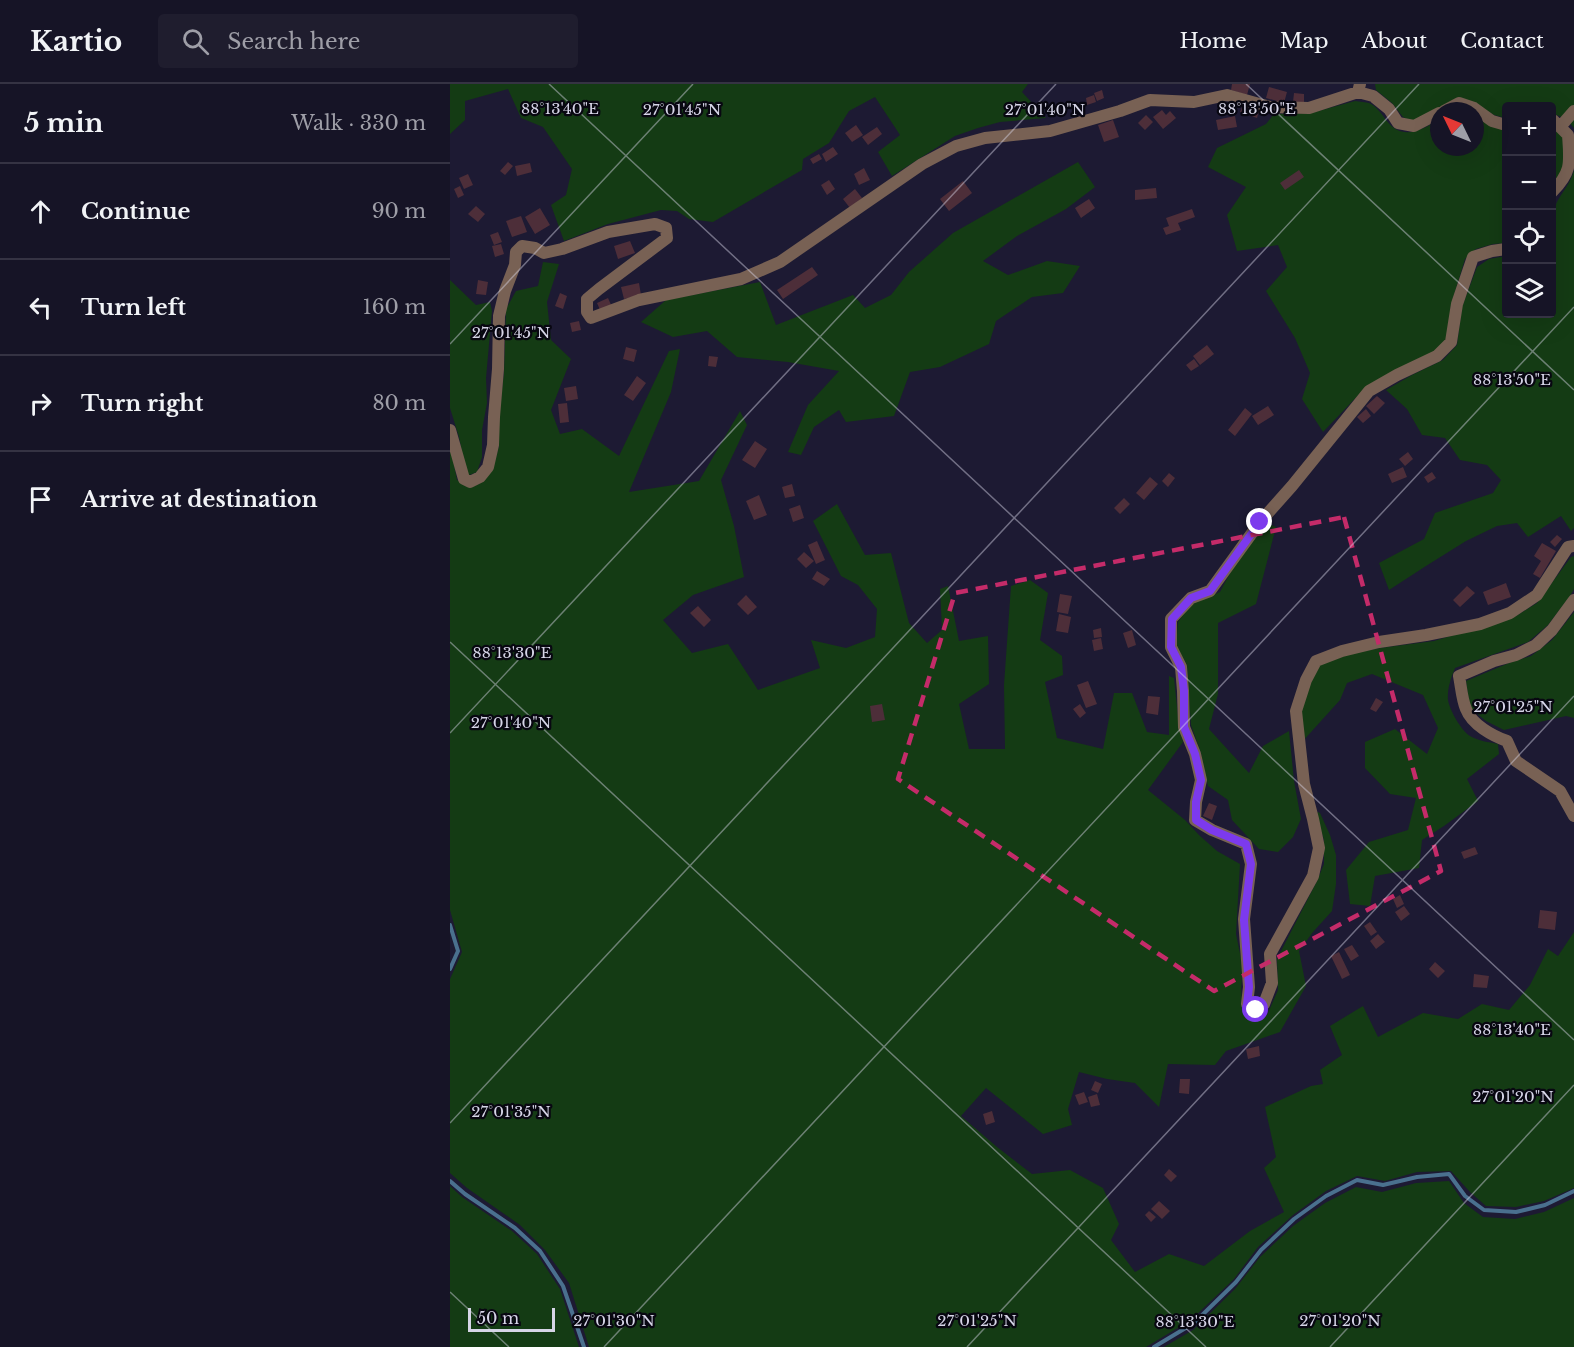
<!DOCTYPE html>
<html lang="en">
<head>
<meta charset="utf-8">
<style>
	body { margin:0; font-family:"Libre Baskerville",serif; background:#1f1d2e; color:#f1f3f6 }
	.controls { position:absolute; right:18px; top:18px; display:grid; overflow:hidden; border-radius:6px; box-shadow:0 6px 24px #0002 }
	.controls button { width:54px; height:54px; display:grid; place-items:center; padding:0; border:0; border-bottom:2px solid #353343; background:#161426; color:#f1f3f6; font:30px sans-serif }
	.compass { position:absolute; left:980px; top:18px; width:54px; height:54px; border-radius:50%; background:#161426; box-shadow:0 6px 24px #0002; rotate:313deg }
	.scale { position:absolute; left:18px; bottom:15px; width:87px; box-sizing:border-box; padding-left:6px; border:3px solid #d6d5e7; border-top:0; font-size:16px; line-height:21px; white-space:nowrap; color:#d6d5e7; -webkit-text-stroke:4px #080711; paint-order:stroke }
	.stop { position:absolute; width:18px; height:18px; margin:-14px; border:4px solid #7c3aed; border-radius:50%; background:#fff }
	.stop.end { background:#7c3aed; border-color:#fff; box-shadow:0 2px 6px #0008 }
	.list { margin:0; padding:0; list-style:none }
	h2 { display:flex; justify-content:space-between; align-items:center; height:78px; margin:0; padding:0 24px; font-size:26px }
	h2 small { font-size:20px; font-weight:400; color:#9e9ea7 }
	.list li { display:grid; grid-template-columns:39px 1fr auto; gap:18px; align-items:center; box-sizing:border-box; height:96px; padding:0 24px; border-top:2px solid #353343 }
	.list b { display:block; font-size:22px; white-space:nowrap }
	.list em { font-size:20px; font-style:normal; color:#9e9ea7 }
	.icon { flex:none; width:33px; height:33px; fill:none; stroke:currentColor; stroke-width:2; stroke-linecap:round; stroke-linejoin:round }
	.map { position:relative; flex:none; width:1124px; height:1263px; overflow:hidden }
	header { display:flex; align-items:center; gap:36px; box-sizing:border-box; height:84px; padding:0 30px; background:#161426; border-bottom:2px solid #353343 }
	header strong { font-size:28px }
	nav { display:flex; gap:33px; margin-inline-start:auto; font-size:21px }
	.search { width:420px; height:54px; background:#1f1d2e; display:flex; align-items:center; gap:15px; box-sizing:border-box; padding:0 21px; border-radius:6px; color:#9e9ea7; font-size:22px }
	main { display:flex }
	aside { flex:1; background:#161426 }
	.map>svg:first-child { display:block }
</style>
</head>
<body>
<header>
<strong>Kartio</strong>
<div class="search"><svg class="icon" aria-label="search" viewBox="0 0 24 24"><circle cx="10" cy="10" r="6"/><path d="M15 15l6 6"/></svg>Search here</div>
<nav><a>Home</a><a>Map</a><a>About</a><a>Contact</a></nav>
</header>
<main>
<aside>
<h2>5 min<small>Walk · 330 m</small></h2>
<ul class="list">
<li><svg class="icon" aria-label="ahead" viewBox="0 0 24 24"><path d="M12 20V5M6 11l6-6 6 6"/></svg><div><b>Continue</b></div><em>90 m</em></li>
<li><svg class="icon" aria-label="left" viewBox="0 0 24 24"><path d="M17 20v-9H6M10 6l-5 5 5 5"/></svg><div><b>Turn left</b></div><em>160 m</em></li>
<li><svg class="icon" aria-label="right" viewBox="0 0 24 24"><path d="M7 20v-9h11M14 6l5 5-5 5"/></svg><div><b>Turn right</b></div><em>80 m</em></li>
<li><svg class="icon" aria-label="arrive" viewBox="0 0 24 24"><path d="M6 21V4h12l-3 4 3 4H6"/></svg><div><b>Arrive at destination</b></div></li>
</ul>
</aside>
<div class="map">
<svg width="1124" height="1263" viewBox="0 0 1124 1263">
	<rect width="100%" height="100%" fill="#1d1a33"/>
	<path fill="#143b14" d="M0,0H578L572,8L596,34L550,38L528,44L505,52L442,92L428,68L450,51L425,13L399,27L379,59L353,75L352,86L263,138L239,135L227,127L211,126L158,140L114,157L101,121L116,111L122,85L93,43L71,34L58,5L15,17V36L0,50Z
		M925,0H1124V44L1116,35L1102,29V22H1056V34L1044,31L1026,20L963,38L953,33L942,19L926,6Z
		M905,17C910,18 916,18 919,19C926,22 932,30 936,36C952,57 969,47 989,36V63H1025V30L1056,47V159L1043,160L1026,165L1015,175L1001,221L997,254L985,268L917,302L873,348L852,315L860,289L845,254L816,207L837,183L828,161L787,167L777,131L796,103L758,83L767,64L816,40L824,30L861,29Z
		M1102,41L1114,53L1117,73L1112,91L1102,103Z
		M628,78L645,103L616,125L567,152L533,177L558,191L597,177L630,182L613,209L582,213L546,237L539,260L490,283L460,288L444,332L396,338L389,326L364,343L351,371L338,368L358,321L389,287L338,278L287,273L257,247L223,253L191,238L216,216L310,198L326,241L403,211L415,224L441,211L459,188L503,149Z
		M1124,86V444L1121,447L1111,432L1078,453L1067,439L1047,442L1016,457L976,482L939,506L929,479L974,455L985,429L1043,409L1051,396L1037,381L1010,376L995,354L972,351L957,325L936,306L962,291L993,276L1007,261L1012,223L1027,183L1039,175L1056,172V230H1102V171L1105,166C1104,151 1100,130 1108,116C1114,106 1121,98 1124,86Z
		M93,178L109,180L97,218L101,256L121,275L101,326L110,350L132,345L169,372L219,267L230,265L221,308L179,408L249,397L290,327L297,341L271,396L284,442L294,493L243,511L213,536L242,569L278,560L308,606L370,584L361,556L396,564L425,553L427,525L408,501L391,492L363,437L387,420L415,471L441,469L459,539L477,559L492,546L490,505L498,502L509,557L538,552L539,600L509,620L519,665H555L554,601L561,502L580,496L598,509L590,556L612,572L613,591L595,598L607,654L653,665L664,609H682L697,648L719,651V592L724,594L729,642L733,658L698,706L735,736L749,751L767,767L790,780L786,850L793,884L791,905L793,924L801,934L817,931L828,906L827,875L867,797L874,780V756L866,730L868,728L870,729L880,751L886,771V800L882,827L863,848L849,867L856,902L830,948L776,967L765,981L718,980L709,1023L685,999L657,995L629,988L618,1025L622,1041L593,1050L536,1004L511,1032L547,1063L582,1090L620,1086L653,1104L669,1140L661,1156L685,1188L719,1170L754,1182L800,1147L834,1128L814,1084L826,1073L815,1023L861,1002L873,1000L870,986L892,971L880,942L913,922L928,953L973,929L1008,935L1032,920L1059,926L1080,901L1098,865L1108,872L1124,848V1104L1094,1117L1066,1123L1036,1122L1020,1108L1001,1087L967,1088L935,1097L907,1092L876,1107L843,1131L808,1163L784,1195L741,1236L696,1263H139L119,1199L95,1166L70,1141L17,1104L0,1089V895L12,868L0,826V360L7,396L20,403L29,400L35,394L44,381L49,362V330L54,289L56,225L66,207L88,202Z
		M0,196L26,221L40,218L42,227L36,294L37,319L32,346V373L27,388L17,392L9,353L0,324Z
		M815,438L826,443L806,520L768,539V610L759,645L799,689L813,662L839,647L844,697L851,735L843,753L828,768L809,765L782,736L778,716L758,702L751,669L741,641L737,581L726,561L728,538L741,520L770,508L784,482Z
		M1124,472V505L1120,512L1098,541L1078,558L1005,584C1001,594 997,605 998,616C1000,627 1011,646 1020,652C1029,657 1038,658 1048,660L1049,670L1017,695L1028,717L994,742L972,756L969,784L925,792L920,822L900,820L896,786L919,758L958,746L966,714L940,710L915,684V658L945,645L977,670L988,644L973,611L922,590L897,599L890,616L852,658L848,629L868,581L895,571L930,564L984,557L1066,532L1087,519L1121,473Z
		M1124,528V634L1116,632L1054,646L1036,637L1020,624L1016,597L1059,579L1081,572L1102,556Z
		M999,1097L1014,1119L1033,1133L1065,1135L1094,1128L1124,1114V1263H714L743,1246L785,1205L810,1173L843,1142L875,1119L906,1103L932,1108L966,1099Z
		M0,1102L12,1113L62,1147L87,1170L110,1205L129,1263H0Z"/>
	<g fill="none" stroke-linecap="round" stroke-linejoin="round">
		<path stroke="#4a708e" stroke-width="4" d="M0,841L8,867L0,885
			M0,1097L15,1110L65,1144L90,1167L113,1202L134,1263
			M704,1263L744,1239L786,1198L811,1166L844,1135L876,1112L907,1096L933,1101L967,1093L999,1090L1015,1112L1034,1126L1066,1128L1095,1121L1124,1107"/>
	</g>
	<path fill="#4d2e39" d="M782,0H800L797,11L781,6Z
		M819,3L837,8L834,19L816,14Z
		M652,6L654,14L647,17L644,9Z
		M844,9L854,10V18H843Z
		M644,11L646,18L637,21L636,14Z
		M794,18L810,24L807,34L790,28Z
		M712,26L716,31L720,27L726,34L713,45L703,33Z
		M696,31L703,38L695,46L688,39Z
		M785,32L787,43L768,46L766,36Z
		M663,36L669,53L654,58L648,41Z
		M406,41L413,51L402,58L395,49Z
		M427,43L432,50L418,61L412,53Z
		M383,63L388,70L376,78L372,70Z
		M369,70L372,75L363,80L360,75Z
		M58,78L63,82L55,91L50,87Z
		M80,79L82,88L67,92L65,82Z
		M414,84L420,96L409,101L404,90Z
		M849,86L854,93L835,106L830,99Z
		M18,90L23,101L14,105L9,94Z
		M379,96L385,105L377,111L371,101Z
		M513,97L522,109L499,127L490,115Z
		M10,102L14,111L8,114L4,105Z
		M706,104L707,114L685,116V106Z
		M405,105L412,114L400,124L393,115Z
		M639,115L645,124L631,134L625,124Z
		M26,122L35,130L28,138L18,130Z
		M90,124L100,141L85,150L75,133Z
		M742,125L745,133L728,139L731,146L716,151L713,144L719,142L716,134Z
		M71,132L77,148L62,153L56,137Z
		M48,148L52,158L44,161L40,151Z
		M180,157L185,169L168,175L164,162Z
		M51,160L54,170L45,173L42,162Z
		M362,183L368,191L333,215L327,206Z
		M28,196L38,198L36,211L26,210Z
		M189,199L191,211L174,215L171,203Z
		M110,209L117,212L113,225L105,222Z
		M158,214L162,223L151,228L147,219Z
		M129,237L131,246L122,248L120,239Z
		M757,261L764,270L750,281L743,272Z
		M176,263L187,266L184,278L173,275Z
		M259,272L268,273L266,283L258,282Z
		M744,275L749,282L741,287L736,281Z
		M187,292L196,299L183,317L174,311Z
		M126,302L128,315L116,317L114,304Z
		M927,312L935,319L924,330L916,322Z
		M117,319L119,338L110,339L108,320Z
		M818,322L824,331L808,341L802,332Z
		M795,324L802,330L785,352L778,346Z
		M916,325L921,332L913,339L907,333Z
		M305,357L317,365L305,384L292,376Z
		M958,368L963,375L955,382L949,375Z
		M953,383L957,393L942,399L938,390Z
		M982,388L986,394L978,399L974,393Z
		M719,389L725,394L718,403L712,397Z
		M700,393L708,400L694,416L686,409Z
		M342,400L345,412L335,414L332,403Z
		M309,411L317,431L304,436L296,417Z
		M674,414L680,420L670,430L664,424Z
		M350,421L354,434L343,438L339,425Z
		M1107,451L1112,455L1105,463L1100,458Z
		M367,457L375,476L366,480L358,461Z
		M1092,459L1106,467L1090,494L1083,490L1091,477L1084,472Z
		M354,468L364,477L356,484L347,475Z
		M367,487L380,495L374,502L362,495Z
		M1056,499L1061,513L1038,521L1033,508Z
		M1017,502L1025,509L1010,523L1003,516Z
		M610,510L622,512L618,530L607,528Z
		M296,511L307,523L298,531L287,520Z
		M248,522L261,536L254,543L240,529Z
		M609,530L621,533L618,549L606,547Z
		M651,544L652,553L644,554L643,546Z
		M682,546L686,561L678,564L673,549Z
		M651,554L653,565L644,567L642,556Z
		M638,597L647,620L636,624L627,601Z
		M698,612L710,613L708,631L696,629Z
		M926,614L933,618L926,628L920,625Z
		M432,620L435,636L422,638L420,622Z
		M630,620L636,629L630,634L623,625Z
		M759,719L767,722L762,736L753,732Z
		M1025,763L1028,770L1014,775L1011,768Z
		M950,811L954,820L947,824L943,815Z
		M954,822L960,830L951,837L945,828Z
		M1090,826L1107,828L1105,846L1088,844Z
		M920,838L927,848L921,852L914,842Z
		M928,850L935,858L926,865L920,857Z
		M902,861L909,872L901,877L894,865Z
		M889,868L900,891L892,895L881,872Z
		M985,878L995,887L988,894L979,885Z
		M1024,890L1039,892L1037,904L1023,903Z
		M809,962L810,972L798,975L796,965Z
		M730,995H740L739,1010L729,1009Z
		M645,997L652,1000L648,1009L641,1006Z
		M634,1008L638,1018L629,1021L625,1011Z
		M647,1010L650,1021L641,1023L638,1013Z
		M542,1027L545,1038L536,1041L533,1030Z
		M719,1085L727,1092L721,1098L714,1091Z
		M709,1117L720,1127L712,1135L701,1125Z
		M699,1127L706,1133L701,1138L695,1131Z"/>
	<g fill="none" stroke-linecap="round" stroke-linejoin="round">
		<path stroke="#786154" stroke-width="12" d="M908,8L923,12L939,25L948,39L964,42L989,29
			M994,27L1009,19L1024,24L1042,37L1056,41
			M1102,36H1103L1118,51C1120,79 1122,88 1102,108
			M1110,43L1124,27
			M1056,165L1042,167L1023,173L1007,220L1001,258L987,272L947,291L919,307L842,402L810,438L760,507L741,514L721,535V563L731,583L733,607L734,643L745,670L751,696L746,718L745,736L762,746L796,760L801,780L794,835L799,903L797,920L806,926L814,920L822,899L820,870L863,792L869,764L863,735L854,700L846,627L856,596L866,577L892,567L929,558L976,551L1030,540L1060,529L1087,511L1118,463L1124,462
			M0,346L14,395L20,398L30,393L38,383L43,361L44,333L48,285L49,232L55,207L65,181L66,168L72,162L85,164L94,169L112,165L158,148L205,140L216,144L217,154L149,205L137,215V228L141,234L189,216L291,195L330,178L472,80L506,62L535,54L600,47L670,27L700,16L744,18L777,11L820,23L859,24L908,8L910,0
			M1124,516L1102,546L1086,561L1066,571L1044,577L1009,592C1011,602 1012,616 1016,625C1022,641 1043,652 1057,657L1066,677L1110,707L1124,732"/>
	</g>
	<g fill="none" stroke-linecap="round" stroke-linejoin="round">
		<path stroke="#7c3aed" stroke-width="8" d="M806,926L797,920L799,903L794,836L801,780L796,760L762,746L746,736V718L751,696L745,670L734,643V607L731,583L721,563L722,535L741,514L760,507L810,438"/>
	</g>
	<path fill="none" stroke="#c42b69" stroke-width="4.5" stroke-dasharray="12 8" stroke-linejoin="round" d="M894,433L991,787L764,907L448,695L505,509Z"/>
	<path fill="none" stroke="#d6d5e7" stroke-width="1.5" stroke-opacity="0.45" d="M99,0L1124,956M796,0L1124,306M0,260L243,0M0,558L756,1263M0,649L606,0M0,1039L969,0M0,1208L59,1263M154,1263L1124,223M517,1263L1124,612M880,1263L1124,1001"/>
	<g font-size="15" text-anchor="middle" fill="#d6d5e7" stroke="#080711" stroke-width="4.5" stroke-linejoin="round" paint-order="stroke">
		<text x="807" y="30">88°13'50"E</text>
		<text x="110" y="30">88°13'40"E</text>
		<text x="232" y="31">27°01'45"N</text>
		<text x="595" y="31">27°01'40"N</text>
		<text x="61" y="254">27°01'45"N</text>
		<text x="1062" y="301">88°13'50"E</text>
		<text x="62" y="574">88°13'30"E</text>
		<text x="1063" y="628">27°01'25"N</text>
		<text x="61" y="644">27°01'40"N</text>
		<text x="1062" y="951">88°13'40"E</text>
		<text x="1063" y="1018">27°01'20"N</text>
		<text x="61" y="1033">27°01'35"N</text>
		<text x="164" y="1242">27°01'30"N</text>
		<text x="527" y="1242">27°01'25"N</text>
		<text x="890" y="1242">27°01'20"N</text>
		<text x="745" y="1243">88°13'30"E</text>
	</g>
</svg>
<div class="controls">
<button>+</button>
<button>−</button>
<button><svg class="icon" aria-label="locate" viewBox="0 0 24 24"><circle cx="12" cy="12" r="6"/><path d="M12 2v4M12 18v4M2 12h4M18 12h4"/></svg></button>
<button><svg class="icon" aria-label="layers" viewBox="0 0 24 24"><path d="M12 4l9 5-9 5-9-5zM3 14l9 5 9-5"/></svg></button>
</div>
<svg class="compass" viewBox="-18 -18 36 36"><path d="M0-13l5 13h-10z" fill="#e53935"/><path d="M0 13l5-13h-10z" fill="#9e9ea7"/></svg>
<div class="scale">50 m</div>
<div class="stop" style="left:806px;top:926px"></div>
<div class="stop end" style="left:810px;top:438px"></div>
</div>
</main>
</body>
</html>
